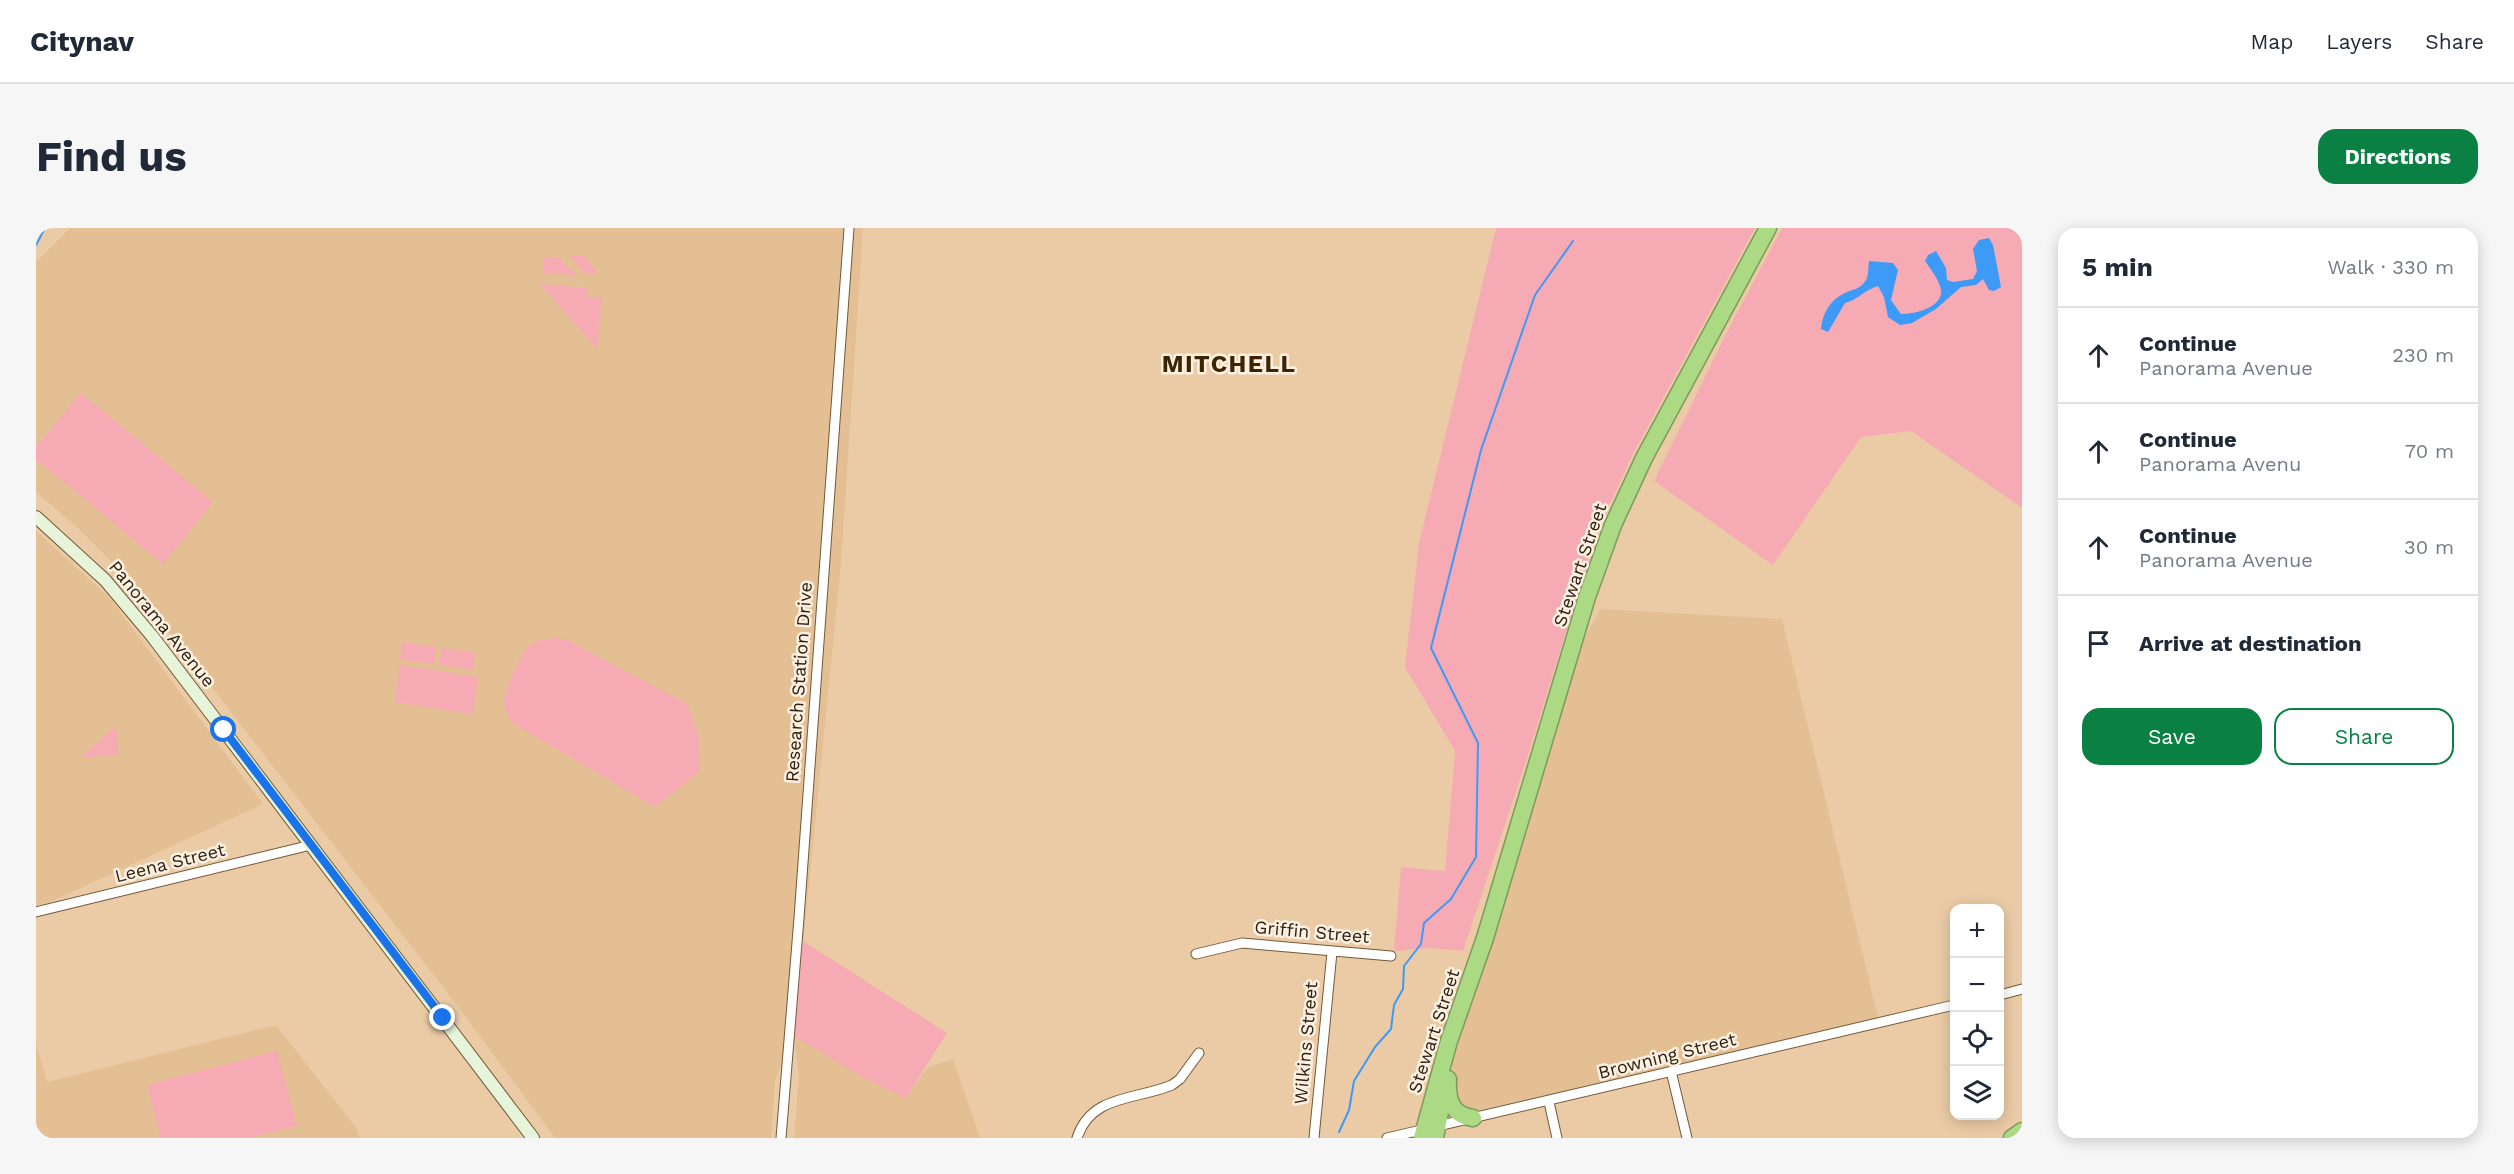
<!DOCTYPE html>
<html lang="en">
<head>
<meta charset="utf-8">
<style>
	body { margin:0; font-family:"Work Sans",sans-serif; background:#f6f6f7; color:#1f2937 }
	.controls { position:absolute; right:18px; bottom:18px; display:grid; overflow:hidden; border-radius:12px; box-shadow:0 3px 15px #0003 }
	.controls button { width:54px; height:54px; display:grid; place-items:center; padding:0; border:0; border-bottom:2px solid #e0e1e3; background:#fff; color:#1f2937; font:30px sans-serif }
	.stop { position:absolute; width:18px; height:18px; margin:-14px; border:4px solid #1a73e8; border-radius:50%; background:#fff }
	.stop.end { background:#1a73e8; border-color:#fff; box-shadow:0 2px 6px #0008 }
	.list { margin:0; padding:0; list-style:none }
	h2 { display:flex; justify-content:space-between; align-items:center; height:78px; margin:0; padding:0 24px; font-size:26px }
	h2 small { font-size:20px; font-weight:400; color:#747a83 }
	.list li { display:grid; grid-template-columns:39px 1fr auto; gap:18px; align-items:center; box-sizing:border-box; height:96px; padding:0 24px; border-top:2px solid #e0e1e3 }
	.list b { display:block; font-size:22px; white-space:nowrap }
	.list p { margin:0; font-size:20px; white-space:nowrap; color:#747a83 }
	.list em { font-size:20px; font-style:normal; color:#747a83 }
	.actions { display:flex; gap:12px; padding:18px 24px }
	.actions a { flex:1; padding:14px 0; border:2px solid #0b8043; border-radius:18px; text-align:center; font-size:21px; color:#0b8043 }
	.actions .main { background:#0b8043; color:#fff }
	.icon { flex:none; width:33px; height:33px; fill:none; stroke:currentColor; stroke-width:2; stroke-linecap:round; stroke-linejoin:round }
	.map { position:relative; flex:none; width:1986px; height:910px; overflow:hidden; border-radius:18px }
	header { display:flex; align-items:center; gap:36px; box-sizing:border-box; height:84px; padding:0 30px; background:#fff; border-bottom:2px solid #e0e1e3 }
	header strong { font-size:28px }
	nav { display:flex; gap:33px; margin-inline-start:auto; font-size:21px }
	.intro { display:flex; align-items:center; justify-content:space-between; box-sizing:border-box; height:144px; padding:0 36px }
	h1 { margin:0; font-size:42px }
	.button { padding:15px 27px; border-radius:18px; background:#0b8043; color:#fff; font-size:21px; font-weight:700 }
	main { display:flex; gap:36px; padding:0 36px }
	aside { flex:1; background:#fff; border-radius:18px; box-shadow:0 3px 15px #0003 }
	.map>svg:first-child { display:block }
</style>
</head>
<body>
<header>
<strong>Citynav</strong>
<nav><a>Map</a><a>Layers</a><a>Share</a></nav>
</header>
<div class="intro"><h1>Find us</h1><a class="button">Directions</a></div>
<main>
<div class="map">
<svg width="1986" height="910" viewBox="0 0 1986 910">
	<rect width="100%" height="100%" fill="#ebcba6"/>
	<path fill="#e3bf93" d="M34,0H827L805,335L758,807L870,870L891,840L917,831L944,910H758L763,847L758,809L739,852L735,910H519L423,780L91,349L43,301L0,264V34Z
		M0,303L73,369L227,576L12,675L0,677Z
		M1565,381L1746,391L1843,794L1437,890L1412,871V851L1449,710L1531,439Z
		M240,797L321,901L323,910H0V815L11,854Z"/>
	<path fill="#f6abb4" d="M1460,0H1719L1598,224L1561,303L1491,530L1427,723L1393,720L1358,723L1365,639L1409,643L1419,523L1369,439L1383,315Z
		M1746,0H1986V280L1875,203L1825,209L1737,337L1618,253L1690,106Z
		M533,28H548L561,43L558,46L549,45Z
		M508,29L524,30L531,39L539,44L540,47L508,45Z
		M504,56L551,60V69L566,70L561,121Z
		M45,165L177,274L127,336L0,231V219Z
		M521,410L531,412L651,476L663,509L664,543L619,579L478,496C473,490 468,483 468,475C468,463 485,426 493,418C500,411 512,411 521,410Z
		M366,414L400,419L398,436L364,431Z
		M406,420L440,425L437,442L403,437Z
		M364,437L442,449L437,486L358,474Z
		M80,498L83,526L44,530Z
		M767,713L911,805L870,870L830,851L758,808Z
		M241,823L261,898L214,910H125L111,857Z"/>
	<path fill="#3d9af7" d="M1953,10L1957,17L1965,59L1958,63L1953,62L1947,51L1940,57L1925,59L1900,81L1876,95L1864,97L1852,89L1848,69L1842,58C1828,62 1822,72 1809,75L1792,104L1785,101C1786,87 1794,72 1807,66C1816,61 1824,62 1830,52C1833,47 1832,39 1833,33L1857,35L1862,42L1855,72L1865,86C1877,86 1902,81 1905,66C1907,57 1894,40 1889,33L1892,27L1900,23L1910,40L1911,52L1917,54L1937,51L1941,43L1937,21L1943,12Z"/>
	<g fill="none" stroke-linecap="round" stroke-linejoin="round">
		<path stroke="#3d9af7" stroke-width="2" d="M0,17L9,0
			M1303,904L1313,882L1318,853L1339,819L1355,801L1358,777L1367,761L1368,738L1385,716L1388,695L1415,671L1440,629L1442,515L1395,420L1445,222L1499,67L1537,13"/>
		<defs>
			<path id="street" d="M0,684L275,617
				M1160,726L1206,715L1355,728
				M1964,767L1986,761
				M1635,843L1651,910
				M1513,874L1521,910
				M745,910L763,690L813,0
				M1041,910C1055,866 1101,872 1136,857L1144,851L1163,825
				M1278,910L1296,724
				M1351,910L1918,777"/>
			<path id="secondary" d="M0,289L69,352L116,408L497,910"/>
			<path id="highway" d="M1412,851C1411,871 1415,887 1437,890
				M1386,910L1413,813L1449,710L1551,369L1577,297L1608,230L1732,0
				M1399,910L1405,879
				M1976,910L1986,903"/>
		</defs>
		<use href="#street" stroke="#745937" stroke-width="11"/>
		<use href="#secondary" stroke="#745937" stroke-width="14"/>
		<use href="#highway" stroke="#7f995c" stroke-width="19"/>
		<use href="#street" stroke="#fff" stroke-width="9"/>
		<use href="#secondary" stroke="#e6f4da" stroke-width="12"/>
		<use href="#highway" stroke="#abd984" stroke-width="16"/>
	</g>
	<g fill="none" stroke-linecap="round" stroke-linejoin="round">
		<path stroke="#1a73e8" stroke-width="8" d="M188,502L407,790"/>
	</g>
	<g text-anchor="middle" stroke-width="5" stroke-linejoin="round" paint-order="stroke">
		<g font-size="18" fill="#2c2112" stroke="#fdf0e1">
			<text transform="translate(1544 337) rotate(-71)" y="6">Stewart Street</text>
			<text transform="translate(126 396) rotate(51)" y="6">Panorama Avenue</text>
			<text transform="translate(763 454) rotate(-86)" y="6">Research Station Drive</text>
			<text transform="translate(134 635) rotate(-14)" y="6">Leena Street</text>
			<text transform="translate(1276 704) rotate(5)" y="6">Griffin Street</text>
			<text transform="translate(1398 803) rotate(-72)" y="6">Stewart Street</text>
			<text transform="translate(1270 815) rotate(-85)" y="6">Wilkins Street</text>
			<text transform="translate(1631 828) rotate(-14)" y="6">Browning Street</text>
		</g>
		<g font-size="24" font-weight="bold" letter-spacing="1.5" fill="#3d2501" stroke="#fdf0e1">
			<text x="1193" y="144">MITCHELL</text>
		</g>
	</g>
</svg>
<div class="controls">
<button>+</button>
<button>−</button>
<button><svg class="icon" aria-label="locate" viewBox="0 0 24 24"><circle cx="12" cy="12" r="6"/><path d="M12 2v4M12 18v4M2 12h4M18 12h4"/></svg></button>
<button><svg class="icon" aria-label="layers" viewBox="0 0 24 24"><path d="M12 4l9 5-9 5-9-5zM3 14l9 5 9-5"/></svg></button>
</div>
<div class="stop" style="left:188px;top:502px"></div>
<div class="stop end" style="left:407px;top:790px"></div>
</div>
<aside>
<h2>5 min<small>Walk · 330 m</small></h2>
<ul class="list">
<li><svg class="icon" aria-label="ahead" viewBox="0 0 24 24"><path d="M12 20V5M6 11l6-6 6 6"/></svg><div><b>Continue</b><p>Panorama Avenue</p></div><em>230 m</em></li>
<li><svg class="icon" aria-label="ahead" viewBox="0 0 24 24"><path d="M12 20V5M6 11l6-6 6 6"/></svg><div><b>Continue</b><p>Panorama Avenu</p></div><em>70 m</em></li>
<li><svg class="icon" aria-label="ahead" viewBox="0 0 24 24"><path d="M12 20V5M6 11l6-6 6 6"/></svg><div><b>Continue</b><p>Panorama Avenue</p></div><em>30 m</em></li>
<li><svg class="icon" aria-label="arrive" viewBox="0 0 24 24"><path d="M6 21V4h12l-3 4 3 4H6"/></svg><div><b>Arrive at destination</b></div></li>
</ul>
<div class="actions"><a class="main">Save</a><a>Share</a></div>
</aside>
</main>
</body>
</html>
